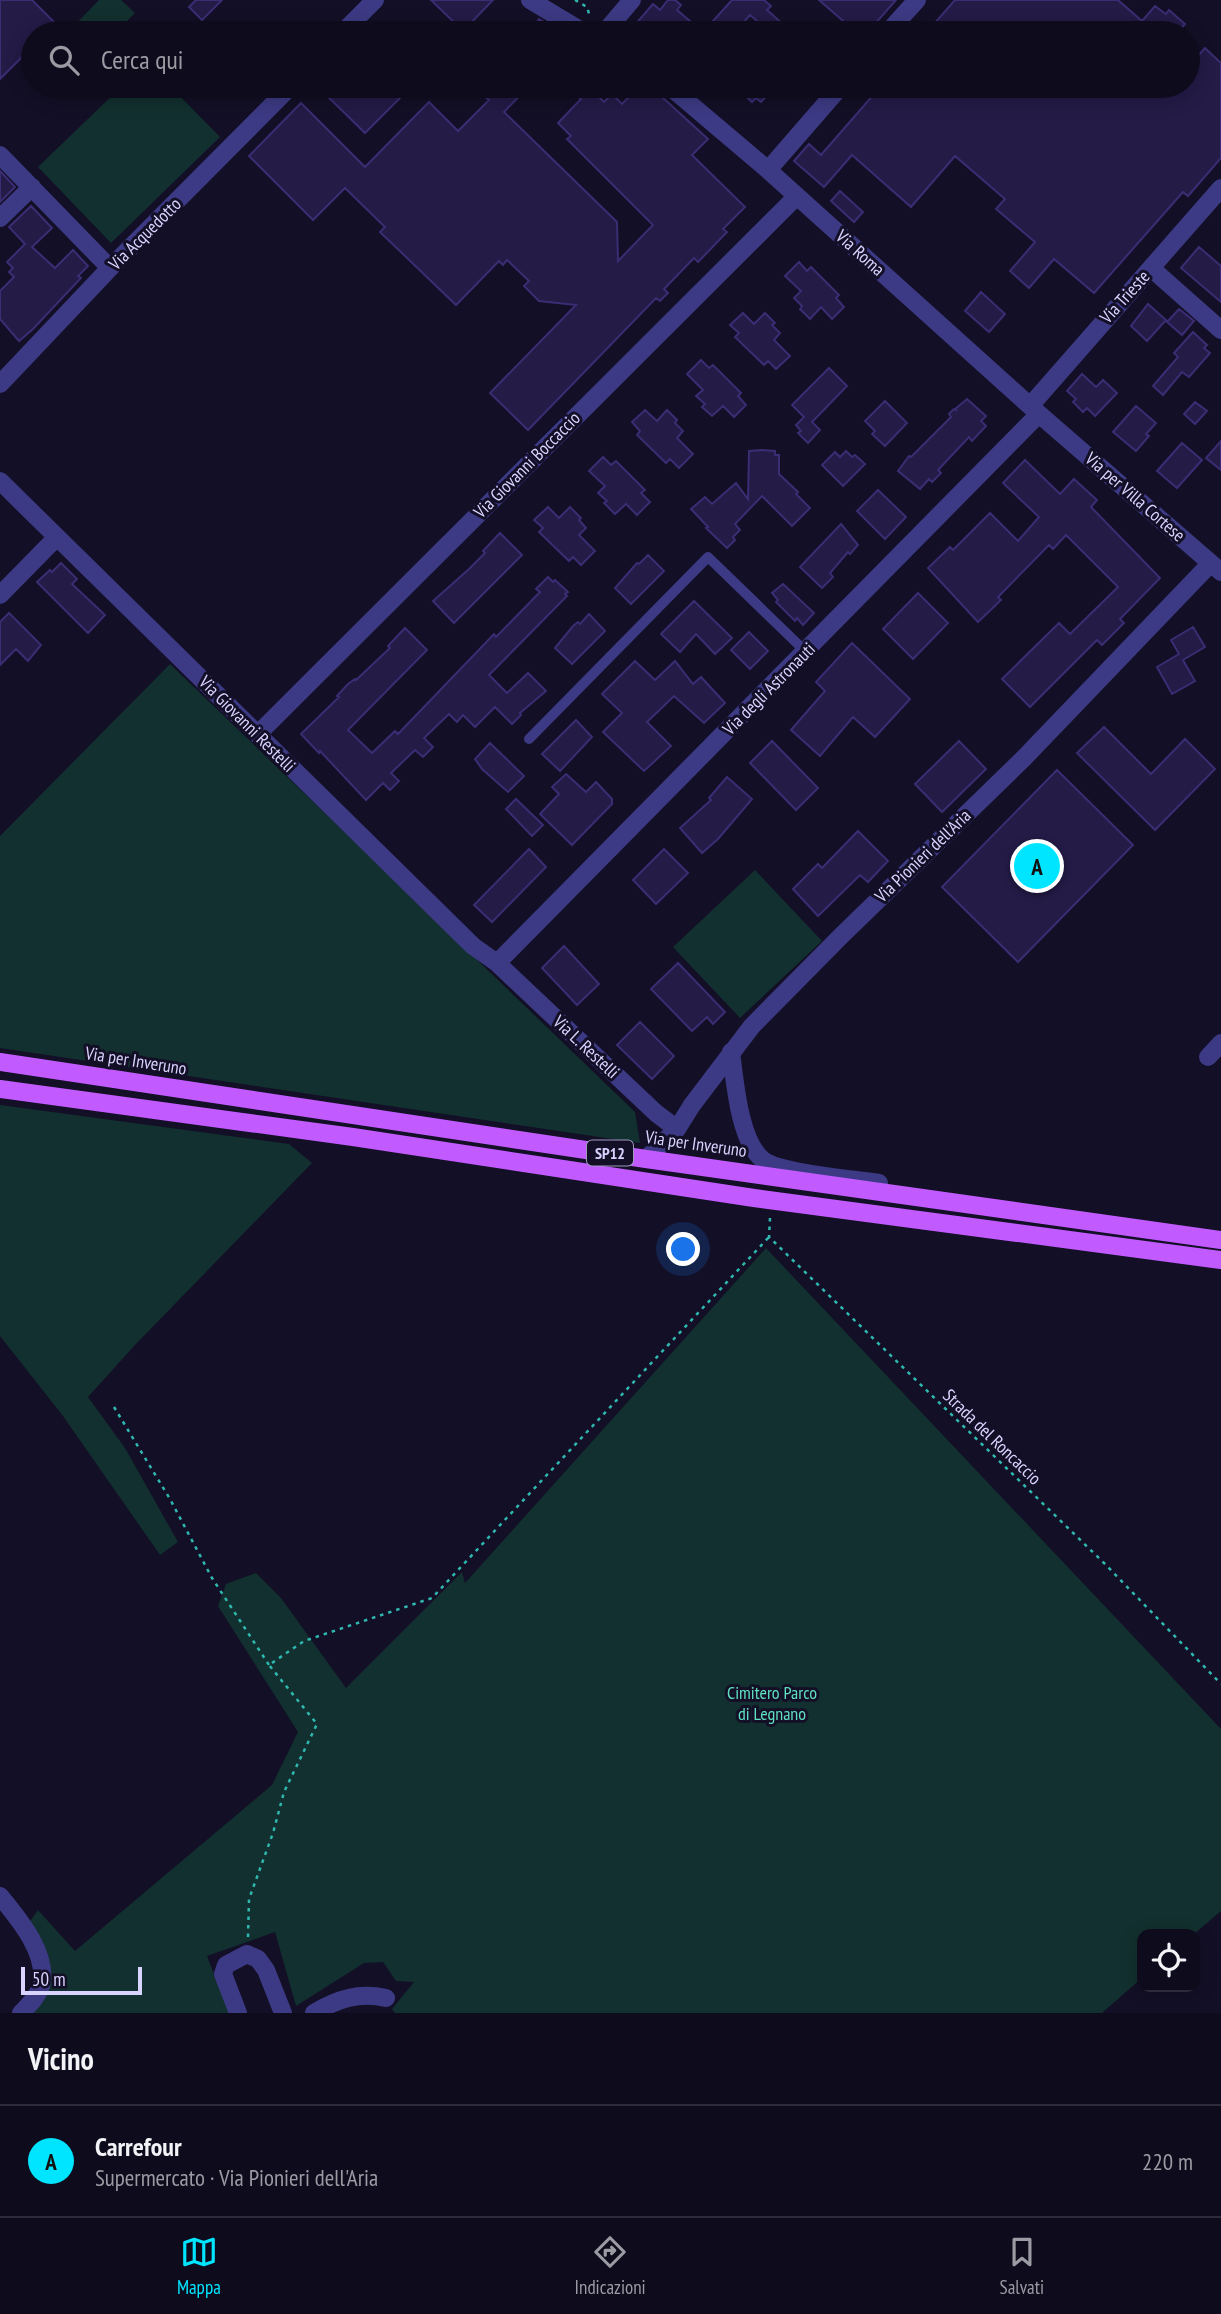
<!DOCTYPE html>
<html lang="it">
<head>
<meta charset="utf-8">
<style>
	body { margin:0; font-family:"PT Sans Narrow",sans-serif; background:#171425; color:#f1f3f6 }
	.controls { position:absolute; right:21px; bottom:21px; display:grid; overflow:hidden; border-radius:14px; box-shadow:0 4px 18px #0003 }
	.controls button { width:63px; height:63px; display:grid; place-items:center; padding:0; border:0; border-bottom:2px solid #2e2b3b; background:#0e0b1c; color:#f1f3f6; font:35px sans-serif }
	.scale { position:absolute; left:21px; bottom:18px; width:121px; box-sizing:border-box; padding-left:7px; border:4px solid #d9d4ff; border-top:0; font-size:19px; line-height:24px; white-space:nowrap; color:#d9d4ff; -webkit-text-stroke:5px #130f26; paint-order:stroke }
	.you { position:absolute; left:684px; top:1250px; width:24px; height:24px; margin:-18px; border:5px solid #fff; border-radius:50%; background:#1a73e8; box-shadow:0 0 0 10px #1a73e833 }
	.badge { display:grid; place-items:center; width:46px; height:46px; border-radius:50%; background:#00e5ff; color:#111; font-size:23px; font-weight:700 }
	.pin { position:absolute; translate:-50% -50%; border:4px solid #fff; box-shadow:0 2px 7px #0006 }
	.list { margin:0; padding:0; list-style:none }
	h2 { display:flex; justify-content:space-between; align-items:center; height:91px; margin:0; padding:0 28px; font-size:30px }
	h2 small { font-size:23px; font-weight:400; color:#9b9ba3 }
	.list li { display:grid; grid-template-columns:46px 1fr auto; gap:21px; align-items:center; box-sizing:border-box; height:112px; padding:0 28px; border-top:2px solid #2e2b3b }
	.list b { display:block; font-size:26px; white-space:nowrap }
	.list p { margin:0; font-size:23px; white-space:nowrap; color:#9b9ba3 }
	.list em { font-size:23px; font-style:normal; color:#9b9ba3 }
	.icon { flex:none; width:38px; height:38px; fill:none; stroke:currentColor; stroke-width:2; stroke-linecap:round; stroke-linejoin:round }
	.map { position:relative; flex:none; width:1221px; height:2013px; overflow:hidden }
	.search { position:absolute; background:#0e0b1c; box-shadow:0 4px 18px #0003; left:21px; right:21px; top:21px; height:77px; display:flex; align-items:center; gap:18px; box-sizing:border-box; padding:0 24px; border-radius:38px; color:#9b9ba3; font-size:26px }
	.sheet { height:203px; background:#0e0b1c }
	nav { display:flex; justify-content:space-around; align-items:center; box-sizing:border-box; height:98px; border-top:2px solid #2e2b3b; background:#0e0b1c; font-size:19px; color:#9b9ba3 }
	nav a { display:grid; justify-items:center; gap:4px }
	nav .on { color:#00e5ff }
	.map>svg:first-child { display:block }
</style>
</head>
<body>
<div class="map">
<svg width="1221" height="2013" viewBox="0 0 1221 2013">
	<rect width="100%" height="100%" fill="#130f26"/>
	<path fill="#12302f" d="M99,0H121L135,13L115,33H67Z
		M122,86H170L220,137L111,243L38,167Z
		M170,664L635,1112L640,1143L0,1048V836Z
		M755,870L822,941L740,1018L673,947Z
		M0,1105L289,1144L312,1163L135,1345L88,1397L125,1448L178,1542L160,1555L63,1416L0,1336Z
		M766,1248L1221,1729V1911L1194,1934H1142V1978L1102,2013H395L392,2009L414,1982L396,1981L383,1962L364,1963L296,2006L275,1932L207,1956L229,2013H29L44,1996L30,1921L38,1910L75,1951L272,1785L298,1732L218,1606L226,1584L256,1573L281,1598L346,1688L462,1572L465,1583Z"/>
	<path fill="#241b47" stroke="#3b2d73" stroke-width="2" d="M0,0H32L55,23L45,33H33V46L0,79Z
		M196,0H222L202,20L189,7Z
		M431,0H493L463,31Z
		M668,0H675L681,5L677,10L703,32L732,0H764L771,6L767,10L793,33H771L750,15L734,33L727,27L722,33H642L634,26L653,4L660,10Z
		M819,0H896L867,33H857Z
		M955,0H1118L1142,21L1155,6L1166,14L1169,10L1185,24L1177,33H926Z
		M539,19L563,33H530Z
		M1205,48L1221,63V158L1188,196L1183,192L1094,293L1054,259L1029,288L1010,271L1035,242L996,209L1005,199L955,156L911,207L852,155L824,187L794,161L809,144L821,155L881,86H1188V67Z
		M317,86H412L365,133Z
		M494,86H529L504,112L617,222L618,261L653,225L567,139L571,136L558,123L581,99L567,86H588L604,102L612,94L622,104L640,86H650L708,139L692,155L745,207L723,229L727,232L698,262L694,258L664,289L668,293L660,301L656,298L528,430L490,393L576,305L539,301L524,286L529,281L507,260L503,265L499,261L456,305L380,232L385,227L345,188L313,220L249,156L301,103L365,167L429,102L458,131L489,100L484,96Z
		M735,86H775L761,102L756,98L752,102Z
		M0,171L15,187L0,202Z
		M840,191L863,212L854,222L831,201Z
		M31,206L52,228L32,247L55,268L73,250L88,266L78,276L81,278L33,329L19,341L0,319V291L14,277L9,272L13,268L7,262L25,244L9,227Z
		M1199,247L1221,266V302L1181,268Z
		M799,262L807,271L811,267L839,295L836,298L844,307L832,319L821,307L810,319L800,309L802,306L794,298L801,291L785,276Z
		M981,292L1005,314L989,332L965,311Z
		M1148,304L1166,320L1147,341L1131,326Z
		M1179,309L1194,321L1182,335L1167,322Z
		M743,313L754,324L765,313L775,323L772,325L780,333L774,340L790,356L776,369L768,361L764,365L735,337L739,333L730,325Z
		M1193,332L1207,345L1204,348L1210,353L1189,377L1182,372L1163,395L1153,386L1178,357L1174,353Z
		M701,360L709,368L713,365L741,393L738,396L746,405L734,417L723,406L712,416L702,407L705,404L696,396L703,390L687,374Z
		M829,368L847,386L812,422L820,430L808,443L798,433L801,431L796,425L804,417L792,405Z
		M1082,374L1096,387L1103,380L1117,393L1095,416L1087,408L1083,412L1073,402L1076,399L1067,391Z
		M967,399L986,416L981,421L986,426L972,441L969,437L938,470L941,473L932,482L929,479L920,489L898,471L909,456L911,457L951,417L949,414L954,409L957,411L955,409Z
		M885,401L907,423L885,446L872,434L875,431L865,421Z
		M1195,402L1207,411L1195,424L1184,414Z
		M1136,406L1156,423L1146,434L1149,436L1136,451L1113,432Z
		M645,410L657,421L667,410L677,420L675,423L683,431L677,438L693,454L679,468L670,459L666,463L637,435L640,431L632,422Z
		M1221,441V470L1206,458Z
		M1182,443L1202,460L1177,488L1157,471Z
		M762,450L775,451V455H779V474L798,492L796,494L810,508L792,526L762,496L735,524L740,530L733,537L735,540L727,548L706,528L708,527L691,509L705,497L712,504L736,483L748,499L749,451Z
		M846,451L852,457L855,455L865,464L843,486L822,465L835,452L840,457Z
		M603,457L611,465L616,461L645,490L641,493L650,502L637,515L626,504L615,514L604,503L607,501L598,493L605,486L589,471Z
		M1025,460L1060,494L1074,479L1097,500L1091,507L1160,578L1120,619L1124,623L1102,645L1097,640L1030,707L1002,679L1059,623L1070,634L1118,587L1066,535L1053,549L1049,545L998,597L1001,600L978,622L928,568L950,547L953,550L990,513L1018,541L1039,517L1003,483Z
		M878,490L906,517L885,539L857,511Z
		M548,507L559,518L570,507L581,518L579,520L586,528L579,535L595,551L581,565L573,557L569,561L539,532L543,528L534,520Z
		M841,524L858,545L850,554L848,552L830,573L833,577L822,588L800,567Z
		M500,533L522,555L454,623L433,601L469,569L485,553L483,551Z
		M648,555L664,571L631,604L615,588L637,563L639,564Z
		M61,563L77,579L72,584L105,615L88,633L37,582L50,570L52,572Z
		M548,577L553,582L555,580L568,592L565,594L567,596L489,675L507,693L528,673L546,691L520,713L521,715L512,724L495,707L475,727L463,715L457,722L449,714L424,738L433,747L423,757L415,750L391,773L399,781L390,790L383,783L366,800L320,751L319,753L301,734L339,697L337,696L348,684L355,679L356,680L390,648L388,646L405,628L427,650L348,730L372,753L395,731L398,734L494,634L496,637L540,592L536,589Z
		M783,584L814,613L803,625L797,618L795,621L776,602L778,600L772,593Z
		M918,593L948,623L913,659L883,629Z
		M694,601L732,638L715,654L696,634L680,652L661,634Z
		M9,613L41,645L28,661L16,649L0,665V622Z
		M589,614L605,631L572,664L555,648L573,626L578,622L580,624Z
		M1193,627L1205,647L1183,660L1195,681L1172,694L1157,667L1179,654L1171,640Z
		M749,632L768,651L750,669L731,650Z
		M852,643L910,699L875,737L853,717L820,756L791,730L825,691L816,682Z
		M635,661L655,680L675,661L693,684L701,677L725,703L704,723L674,696L647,722L671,746L644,771L603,732L622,713L602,694Z
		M576,720L592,737L560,771L542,754Z
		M1104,727L1151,774L1185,739L1215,769L1155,830L1077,753Z
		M772,741L818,788L796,810L750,763Z
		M959,741L986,769L942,812L915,784Z
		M490,743L524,776L508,792L482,769L475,759Z
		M1057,770L1133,845L1018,962L942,887Z
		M566,774L586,792L596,782L612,799V804L572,845L540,814L559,794L552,787Z
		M727,777L752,799L718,839L702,853L680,828L711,800L709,798Z
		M516,799L543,825L532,836L506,809Z
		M858,831L888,861L868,882L860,875L818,916L793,889L818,864L822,868Z
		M529,849L546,867L492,922L474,905Z
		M664,849L688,873L656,904L633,880Z
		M564,946L599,984L577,1005L542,968Z
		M678,963L725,1012L713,1024L707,1017L692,1031L651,989Z
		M640,1022L674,1056L652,1079L617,1045Z"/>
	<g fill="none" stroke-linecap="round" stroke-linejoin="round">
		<path stroke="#2fb8b0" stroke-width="2.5" stroke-dasharray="3.5 5" stroke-linecap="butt" d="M575,0L587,7L590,17
			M770,1218L769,1237L1105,1564L1221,1684
			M114,1407L170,1499L212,1578L269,1665
			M248,1937L249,1899L273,1833L284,1792L317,1724L269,1665L304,1641L432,1598L769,1237"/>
		<path stroke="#3d3a85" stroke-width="10" d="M529,739L708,557L806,652"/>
		<path stroke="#3d3a85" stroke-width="18" d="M530,0L585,33
			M342,33L375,0
			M604,33L632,0
			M887,33L917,0
			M669,86L768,170L1039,414L1221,572
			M0,155L110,268
			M768,170L841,86
			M0,218L32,187
			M1151,268L1221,330
			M0,384L110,268L291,86
			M1030,406L1221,188
			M0,481L473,946L497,963L656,1113L677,1129
			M0,595L57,537
			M258,734L797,196
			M497,963L1039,414
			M731,1052C735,1081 739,1141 763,1160C780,1173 854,1179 879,1183
			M1208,1057L1221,1043
			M646,1159L677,1129L692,1105L752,1026L841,936L1024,758L1211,563
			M0,1896C18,1918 49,1954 41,1986C38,1996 29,2005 21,2013
			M238,2013L223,1974L226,1965L247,1954L258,1959L266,1970L283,2013
			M314,2013C337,1999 359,1992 386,1998"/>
		<path stroke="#c25bff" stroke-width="18" d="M0,1062L646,1159L1221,1240
			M0,1089L353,1137L754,1198L1221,1260"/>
	</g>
	<g text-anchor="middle" stroke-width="6" stroke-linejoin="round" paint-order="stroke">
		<rect fill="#130f26" stroke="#9e99be" stroke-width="2" x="587" y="1140.5" width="46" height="25" rx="5"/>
		<g font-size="16" font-weight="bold" fill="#d9d4ff">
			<text x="610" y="1159">SP12</text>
		</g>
		<g font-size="18" fill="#d9d4ff" stroke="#130f26">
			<text transform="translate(145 234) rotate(-45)" y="6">Via Acquedotto</text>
			<text transform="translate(860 253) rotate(42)" y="6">Via Roma</text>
			<text transform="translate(1125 297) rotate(-48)" y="6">Via Trieste</text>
			<text transform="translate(527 465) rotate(-45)" y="6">Via Giovanni Boccaccio</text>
			<text transform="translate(1135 497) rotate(41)" y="6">Via per Villa Cortese</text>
			<text transform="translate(769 689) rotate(-45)" y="6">Via degli Astronauti</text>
			<text transform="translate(247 724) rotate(45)" y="6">Via Giovanni Restelli</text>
			<text transform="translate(923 856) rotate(-44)" y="6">Via Pionieri dell'Aria</text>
			<text transform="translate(586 1047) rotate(43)" y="6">Via L. Restelli</text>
			<text transform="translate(136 1061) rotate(9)" y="6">Via per Inveruno</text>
			<text transform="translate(696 1144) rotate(8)" y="6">Via per Inveruno</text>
			<text transform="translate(992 1437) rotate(44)" y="6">Strada del Roncaccio</text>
		</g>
		<g font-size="18" fill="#5fe0c0" stroke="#130f26">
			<text x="772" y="1699">Cimitero Parco<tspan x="772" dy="21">di Legnano</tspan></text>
		</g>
	</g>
</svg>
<div class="controls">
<button><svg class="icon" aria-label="locate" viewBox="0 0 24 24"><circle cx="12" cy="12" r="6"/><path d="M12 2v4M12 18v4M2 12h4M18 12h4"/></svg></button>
</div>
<div class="scale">50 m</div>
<div class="you"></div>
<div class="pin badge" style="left:1037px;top:866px">A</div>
<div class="search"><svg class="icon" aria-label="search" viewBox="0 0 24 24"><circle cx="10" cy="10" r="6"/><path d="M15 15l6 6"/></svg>Cerca qui</div>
</div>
<section class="sheet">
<h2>Vicino<small></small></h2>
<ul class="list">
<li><span class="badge">A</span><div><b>Carrefour</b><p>Supermercato · Via Pionieri dell'Aria</p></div><em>220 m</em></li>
</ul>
</section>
<nav>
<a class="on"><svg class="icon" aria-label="map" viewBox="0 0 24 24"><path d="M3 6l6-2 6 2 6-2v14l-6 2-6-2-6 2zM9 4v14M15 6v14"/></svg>Mappa</a>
<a><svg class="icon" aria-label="directions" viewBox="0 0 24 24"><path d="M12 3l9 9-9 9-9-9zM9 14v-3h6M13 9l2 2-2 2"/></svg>Indicazioni</a>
<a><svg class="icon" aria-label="saved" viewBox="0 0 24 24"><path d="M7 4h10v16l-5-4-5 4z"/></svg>Salvati</a>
</nav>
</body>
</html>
